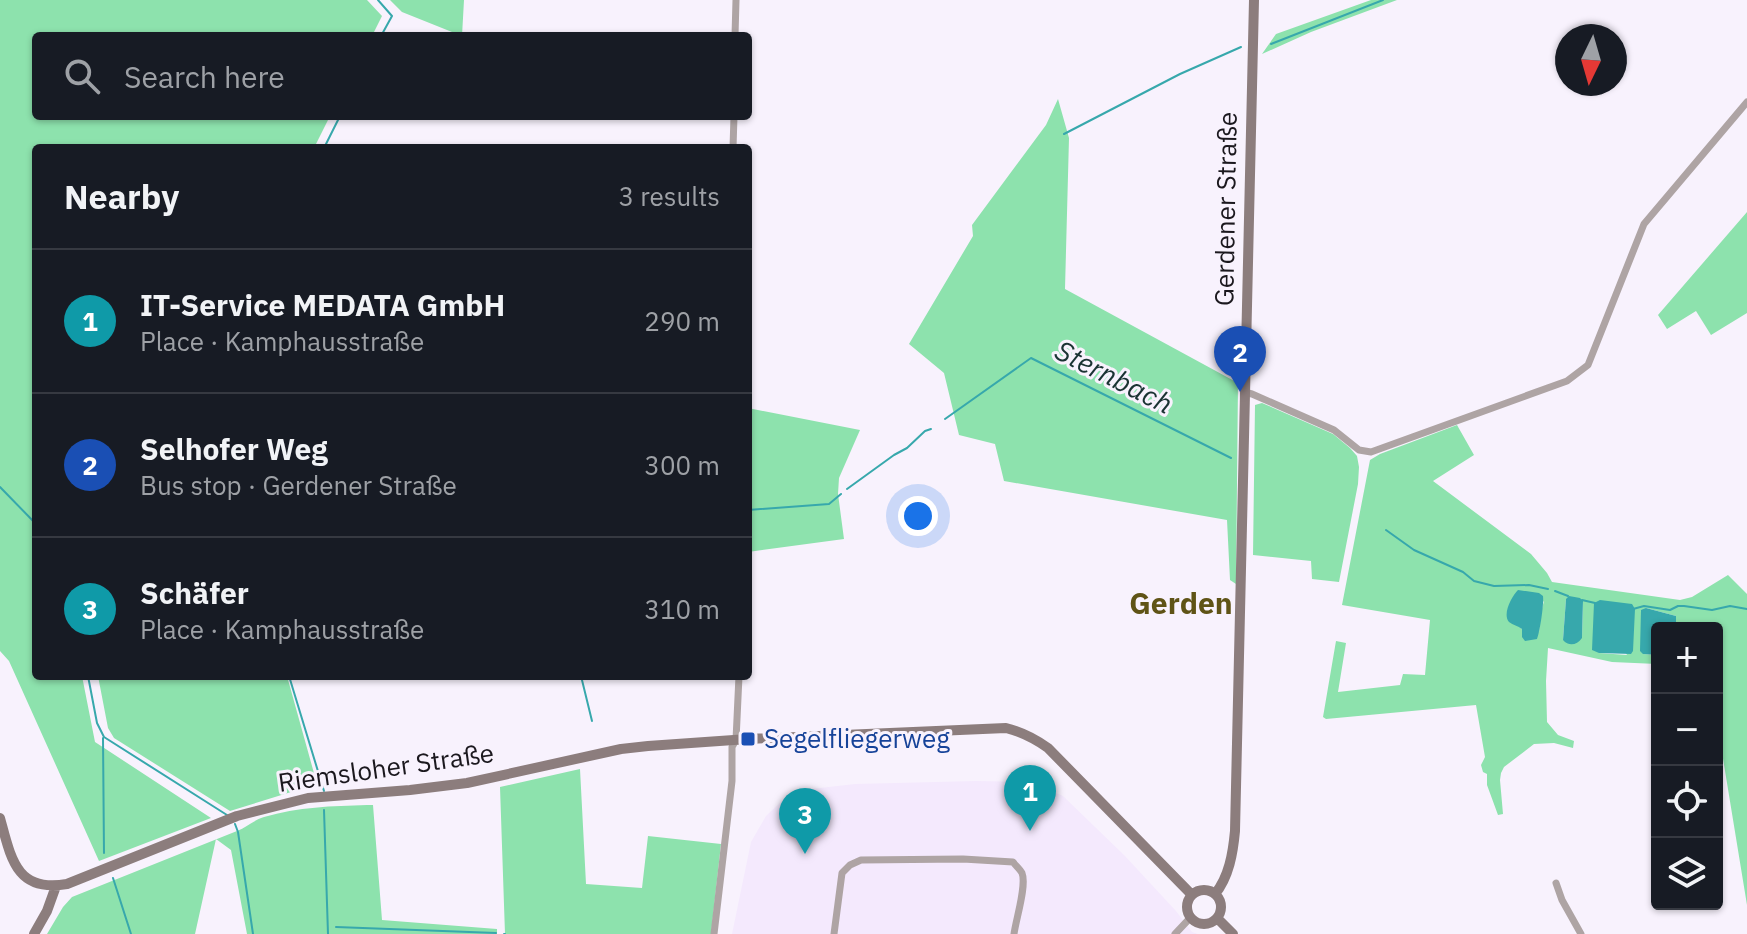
<!DOCTYPE html>
<html lang="en">
<head>
<meta charset="utf-8">
<style>
	body { margin:0; font-family:"IBM Plex Sans",sans-serif; background:#20242c; color:#f1f3f6 }
	.controls { position:absolute; right:24px; bottom:24px; display:grid; overflow:hidden; border-radius:8px; box-shadow:0 2px 6px #0004 }
	.controls button { width:72px; height:72px; display:grid; place-items:center; padding:0; border:0; border-bottom:2px solid #363941; background:#171b24; color:#f1f3f6; font:40px sans-serif }
	.compass { position:absolute; left:1555px; top:24px; width:72px; height:72px; border-radius:50%; background:#171b24; box-shadow:0 2px 6px #0004; rotate:185deg }
	.you { position:absolute; left:918px; top:516px; width:28px; height:28px; margin:-20px; border:6px solid #fff; border-radius:50%; background:#1a73e8; box-shadow:0 0 0 12px #1a73e833 }
	.badge { display:grid; place-items:center; width:52px; height:52px; border-radius:50%; background:#7c3aed; color:#fff; font-size:26px; font-weight:700 }
	.pin { position:absolute; translate:-50% -66px; filter:drop-shadow(0 2px 4px #0008) }
	.pin::after { content:''; position:absolute; top:42px; width:28px; height:24px; background:inherit; clip-path:polygon(0 0,100% 0,50% 100%) }
	.list { margin:0; padding:0; list-style:none }
	h2 { display:flex; justify-content:space-between; align-items:center; height:104px; margin:0; padding:0 32px; font-size:34px }
	h2 small { font-size:26px; font-weight:400; color:#9ea1a6 }
	.list li { display:grid; grid-template-columns:52px 1fr auto; gap:24px; align-items:center; box-sizing:border-box; height:144px; padding:0 32px; border-top:2px solid #363941 }
	.list b { display:block; font-size:30px; white-space:nowrap }
	.list p { margin:0; font-size:26px; white-space:nowrap; color:#9ea1a6 }
	.list em { font-size:26px; font-style:normal; color:#9ea1a6 }
	.icon { flex:none; width:44px; height:44px; fill:none; stroke:currentColor; stroke-width:2; stroke-linecap:round; stroke-linejoin:round }
	.map { position:relative; flex:none; width:1747px; height:934px; overflow:hidden }
	.search { position:absolute; background:#171b24; box-shadow:0 2px 6px #0004; left:32px; top:32px; width:720px; height:88px; display:flex; align-items:center; gap:20px; box-sizing:border-box; padding:0 28px; border-radius:8px; color:#9ea1a6; font-size:30px }
	.panel { position:absolute; background:#171b24; box-shadow:0 2px 6px #0004; left:32px; top:144px; width:720px; height:536px; border-radius:8px }
	.map>svg:first-child { display:block }
</style>
</head>
<body>
<div class="map">
<svg width="1747" height="934" viewBox="0 0 1747 934">
	<rect width="100%" height="100%" fill="#f8f2fd"/>
	<path fill="#f4e9fd" d="M976,781L1029,782L1063,796L1125,856L1176,911L1192,932L1198,934H732L751,842L766,816L784,799L811,789L855,784Z"/>
	<path fill="#8de2ad" fill-rule="evenodd" d="M0,0H367L382,16L372,36H36V116H330L314,148H36V676H82L95,742L211,818L99,861L9,661L0,651Z
		M390,0H464L462,36L402,12Z
		M1371,0H1397L1311,32L1262,54L1276,34Z
		M1058,99L1069,138L1065,289L1238,383L1236,584L1230,580L1227,520L1004,481L995,444L959,435L944,373L909,344L973,236L972,225L1046,125Z
		M1747,212V313L1711,335L1696,311L1667,329L1658,315Z
		M1262,403L1333,434L1350,448L1357,456L1359,467L1358,484L1339,582L1312,579L1311,561L1253,555L1255,405Z
		M748,408L860,430L839,478L838,494L844,539L748,552Z
		M1457,425L1474,455L1433,481L1531,554L1547,573L1552,582L1680,600L1692,597L1728,575L1747,594V905L1717,722V628H1676V616L1646,608L1643,654L1657,655V664L1612,662L1548,648L1546,681L1547,722L1558,735L1574,741L1573,748L1554,743L1534,744L1504,767L1501,773L1500,780L1503,814L1498,815L1487,785V774L1483,772L1481,765L1485,757L1476,705L1326,719L1323,717L1336,641L1346,643L1338,692L1400,685L1403,674L1425,675L1430,620L1342,605L1370,460L1380,454ZM1566,599L1583,601L1582,638L1563,640ZM1544,601L1540,616L1539,632L1522,629L1519,626ZM1594,603L1627,655L1599,653L1594,625Z
		M98,676H287L317,784L230,811L114,738L108,728Z
		M580,769L586,884L642,888L648,836L721,844L711,934H505L500,787Z
		M367,805H373L382,920L497,929V934H247L231,850L216,839L195,934H47L63,907L72,897C127,875 182,853 237,831C247,827 252,821 264,817C298,807 332,806 367,805Z"/>
	<path fill="#37a8ac" d="M1518,590L1539,593L1543,596C1544,604 1540,631 1537,639L1525,641L1522,637V629C1518,626 1513,625 1509,622C1502,614 1512,596 1518,590Z
		M1569,596L1580,598L1583,601L1582,638C1577,645 1569,647 1563,640L1566,599Z
		M1600,600L1632,604L1635,609L1633,651L1631,654L1599,653L1592,650L1594,603Z
		M1646,608L1676,616V628H1657V655L1643,654L1640,651L1641,610Z"/>
	<g fill="none" stroke-linecap="round" stroke-linejoin="round">
		<path stroke="#37a8ac" stroke-width="2" d="M378,0L392,16L381,36
			M1271,44L1383,0
			M1064,134L1180,74L1241,47
			M324,148L340,116
			M945,419L1031,358L1231,458
			M0,487L36,524
			M847,489L894,455L907,448L925,431L931,429
			M748,510L829,504L841,494
			M1386,530L1414,550L1463,572L1474,581L1494,586L1529,585L1548,589
			M1555,591L1568,596
			M1582,600L1595,603
			M1633,609L1644,606L1670,610L1678,606H1684L1712,610L1730,606L1747,609
			M88,676L97,723L104,737L227,815
			M289,676L324,791
			M581,676L592,721
			M103,738L104,853
			M324,810L328,934
			M235,824L238,832L253,934
			M113,878L131,934
			M336,927L496,933
			M504,934H505"/>
		<path stroke="#aea4a4" stroke-width="7" d="M735,36L736,0
			M733,148L734,116
			M1244,392L1252,394L1334,430L1359,450L1371,452L1567,381L1588,365L1644,224L1747,102
			M1556,883L1562,900L1581,934
			M714,934L732,781V747L736,740L739,676
			M834,934L842,873L850,865L861,860L963,859L1013,862C1015,865 1020,869 1022,873C1027,885 1016,919 1014,934
			M1175,934L1191,917"/>
		<path stroke="#8c7d7d" stroke-width="10" d="M0,818C11,858 16,893 67,884L237,816L308,798L410,790L467,783L621,749L648,746L748,739L1006,728C1022,732 1034,738 1048,748L1192,895
			M1187 907a17 17 0 1 1 34 0a17 17 0 1 1-34 0Z
			M1215,894C1229,877 1233,853 1235,831L1254,0
			M1217,918L1233,934
			M34,934L47,911L56,886"/>
	</g>
	<rect fill="#1a4fb4" stroke="#f8f2fd" stroke-width="3" x="740" y="731" width="16" height="16" rx="4"/>
	<g text-anchor="middle" stroke-width="6" stroke-linejoin="round" paint-order="stroke">
		<g font-size="26" fill="#1b181e" stroke="#f8f2fd">
			<text transform="translate(1226 209) rotate(-89)" y="9">Gerdener Straße</text>
			<text transform="translate(386 768) rotate(-8)" y="9">Riemsloher Straße</text>
		</g>
		<g font-size="26" fill="#164399" stroke="#f8f2fd" text-anchor="start">
			<text x="764" y="748">Segelfliegerweg</text>
		</g>
		<g font-size="28" font-style="italic" fill="#1a3333" stroke="#f8f2fd">
			<text transform="translate(1114 377) rotate(27)" y="10">Sternbach</text>
		</g>
		<g font-size="30" font-weight="bold" fill="#5f5316" stroke="#f8f2fd">
			<text x="1181" y="614">Gerden</text>
		</g>
	</g>
</svg>
<div class="controls">
<button>+</button>
<button>−</button>
<button><svg class="icon" aria-label="locate" viewBox="0 0 24 24"><circle cx="12" cy="12" r="6"/><path d="M12 2v4M12 18v4M2 12h4M18 12h4"/></svg></button>
<button><svg class="icon" aria-label="layers" viewBox="0 0 24 24"><path d="M12 4l9 5-9 5-9-5zM3 14l9 5 9-5"/></svg></button>
</div>
<svg class="compass" viewBox="-18 -18 36 36"><path d="M0-13l5 13h-10z" fill="#e53935"/><path d="M0 13l5-13h-10z" fill="#9ea1a6"/></svg>
<div class="you"></div>
<div class="pin badge" style="left:1030px;top:831px;background:#0f9aa8">1</div>
<div class="pin badge" style="left:1240px;top:392px;background:#1a4fb4">2</div>
<div class="pin badge" style="left:805px;top:854px;background:#0f9aa8">3</div>
<div class="search"><svg class="icon" aria-label="search" viewBox="0 0 24 24"><circle cx="10" cy="10" r="6"/><path d="M15 15l6 6"/></svg>Search here</div>
<section class="panel">
<h2>Nearby<small>3 results</small></h2>
<ul class="list">
<li><span class="badge" style="background:#0f9aa8">1</span><div><b>IT-Service MEDATA GmbH</b><p>Place · Kamphausstraße</p></div><em>290 m</em></li>
<li><span class="badge" style="background:#1a4fb4">2</span><div><b>Selhofer Weg</b><p>Bus stop · Gerdener Straße</p></div><em>300 m</em></li>
<li><span class="badge" style="background:#0f9aa8">3</span><div><b>Schäfer</b><p>Place · Kamphausstraße</p></div><em>310 m</em></li>
</ul>
</section>
</div>
</body>
</html>
